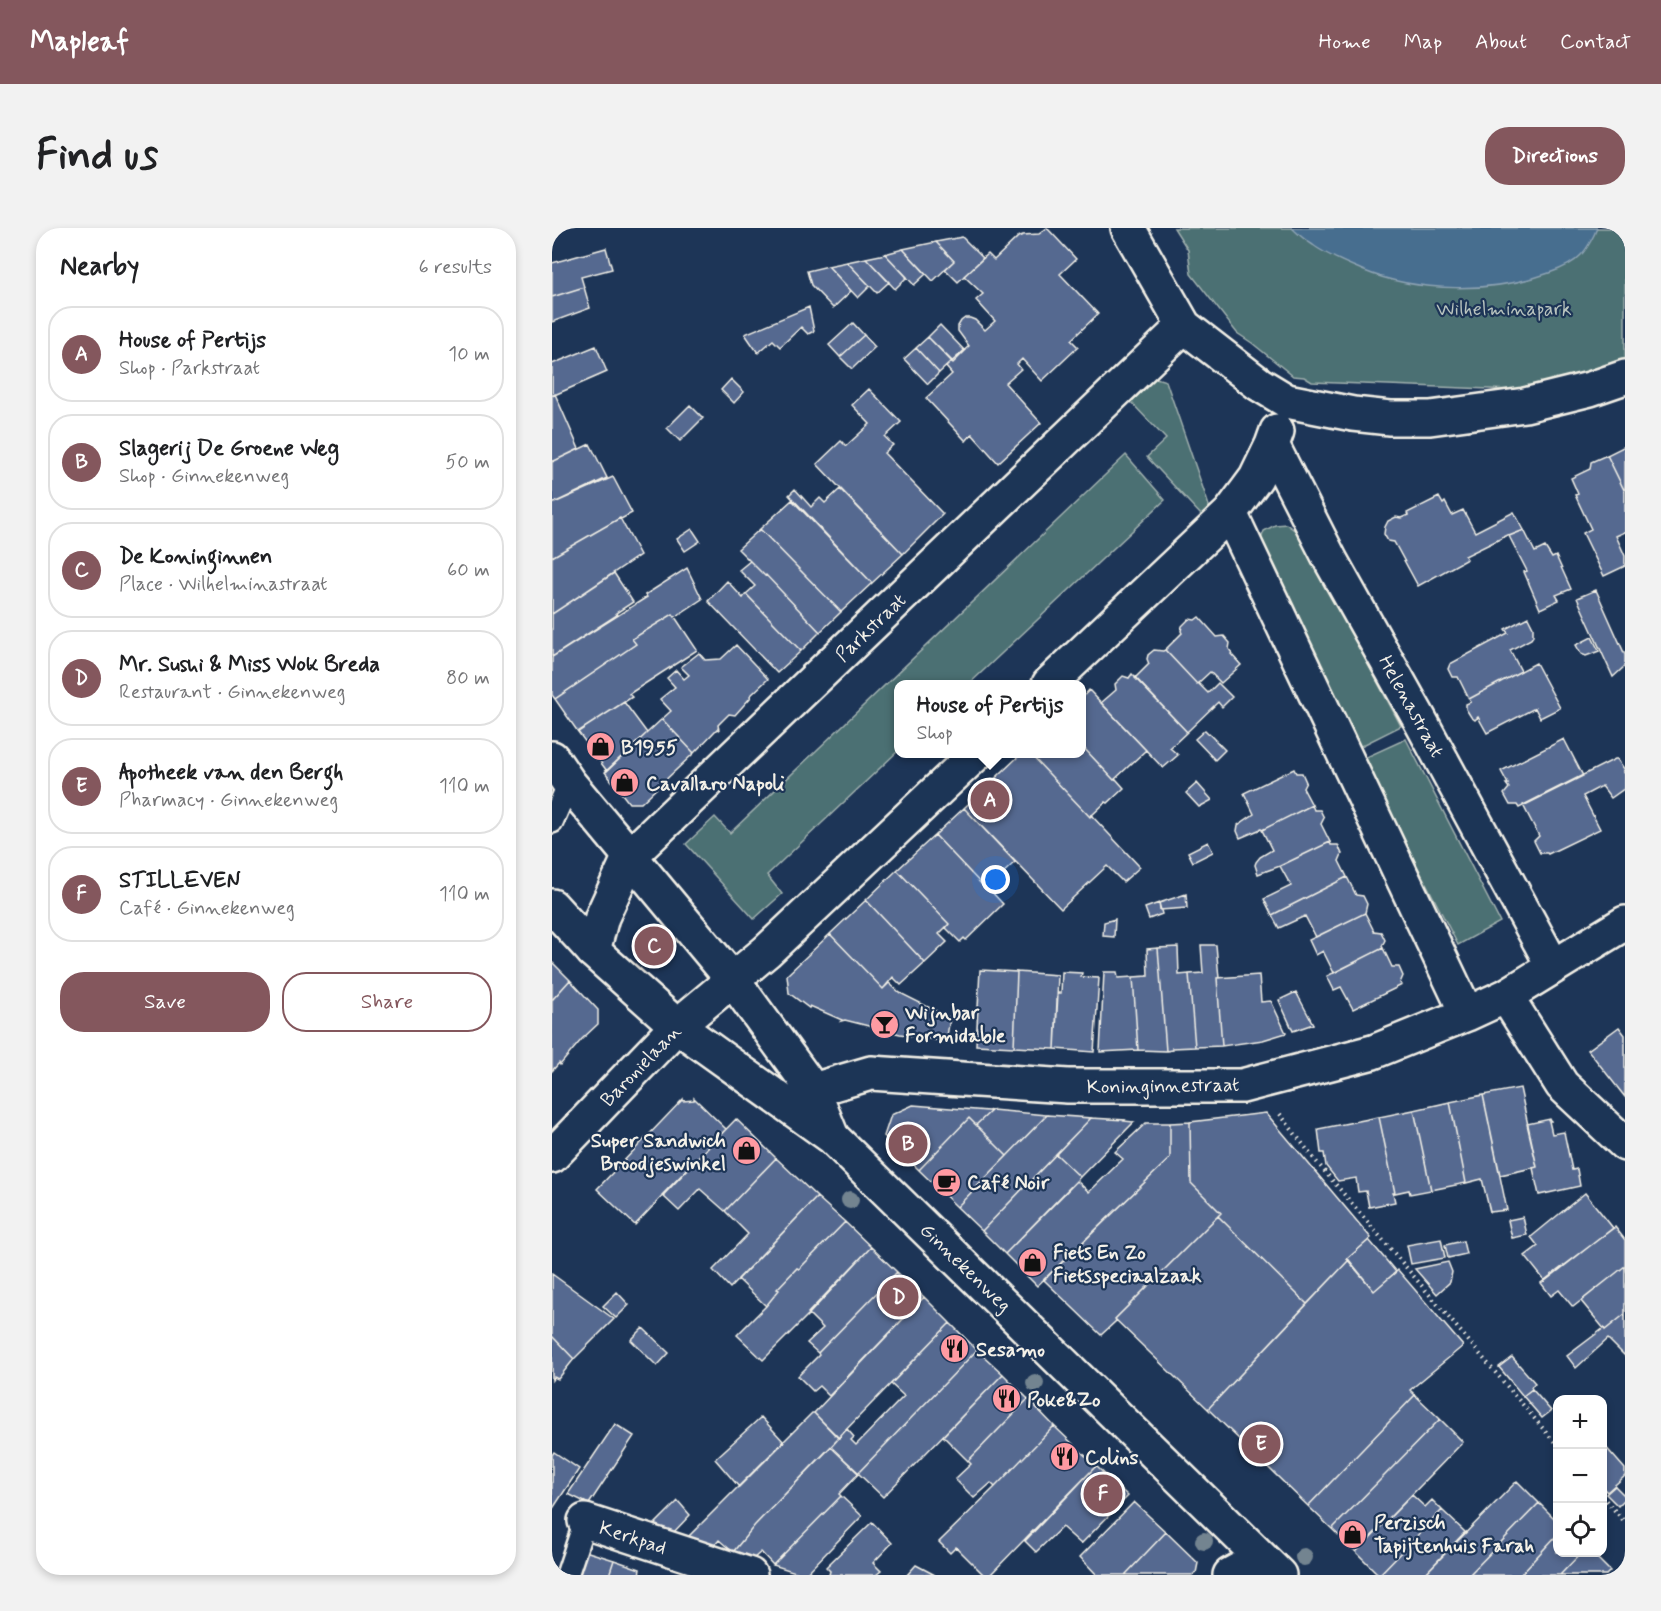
<!DOCTYPE html>
<html lang="en">
<head>
<meta charset="utf-8">
<style>
	body { margin:0; font-family:Mynerve,sans-serif; background:#f2f2f2; color:#202124 }
	.controls { position:absolute; right:18px; bottom:18px; display:grid; overflow:hidden; border-radius:12px; box-shadow:0 3px 9px #0003 }
	.controls button { width:54px; height:54px; display:grid; place-items:center; padding:0; border:0; border-bottom:2px solid #e0e0e0; background:#fff; color:#202124; font:30px sans-serif }
	.you { position:absolute; left:444px; top:652px; width:21px; height:21px; margin:-15px; border:4px solid #fff; border-radius:50%; background:#1a73e8; box-shadow:0 0 0 9px #1a73e833 }
	.badge { display:grid; place-items:center; width:39px; height:39px; border-radius:50%; background:#84575d; color:#fff; font-size:20px; font-weight:700 }
	.pin { position:absolute; translate:-50% -50%; border:3px solid #fff; box-shadow:0 2px 6px #0006 }
	.popup { position:absolute; left:342px; top:452px; width:192px; height:78px; box-sizing:border-box; display:grid; place-content:center; border-radius:12px; background:#fff; filter:drop-shadow(0 2px 4px #0005); font-size:20px; white-space:nowrap; color:#757577 }
	.popup b { font-size:22px; color:#202124 }
	.popup::after { content:''; position:absolute; left:50%; top:100%; margin-left:-12px; border:12px solid transparent; border-top-color:#fff }
	.list { margin:0; padding:0; list-style:none }
	h2 { display:flex; justify-content:space-between; align-items:center; height:78px; margin:0; padding:0 24px; font-size:26px }
	h2 small { font-size:20px; font-weight:400; color:#757577 }
	.list li { display:grid; grid-template-columns:39px 1fr auto; gap:18px; align-items:center; box-sizing:border-box; height:96px; margin:0 12px 12px; padding:0 12px; border:2px solid #e0e0e0; border-radius:24px }
	.list b { display:block; font-size:22px; white-space:nowrap }
	.list p { margin:0; font-size:20px; white-space:nowrap; color:#757577 }
	.list em { font-size:20px; font-style:normal; color:#757577 }
	.actions { display:flex; gap:12px; padding:18px 24px }
	.actions a { flex:1; padding:14px 0; border:2px solid #84575d; border-radius:24px; text-align:center; font-size:21px; color:#84575d }
	.actions .main { background:#84575d; color:#fff }
	.icon { flex:none; width:33px; height:33px; fill:none; stroke:currentColor; stroke-width:2; stroke-linecap:round; stroke-linejoin:round }
	.map { position:relative; flex:none; width:1073px; height:1347px; overflow:hidden; border-radius:24px }
	header { display:flex; align-items:center; gap:36px; box-sizing:border-box; height:84px; padding:0 30px; background:#84575d; color:#fff }
	header strong { font-size:28px }
	nav { display:flex; gap:33px; margin-inline-start:auto; font-size:21px }
	.intro { display:flex; align-items:center; justify-content:space-between; box-sizing:border-box; height:144px; padding:0 36px }
	h1 { margin:0; font-size:42px }
	.button { padding:15px 27px; border-radius:24px; background:#84575d; color:#fff; font-size:21px; font-weight:700 }
	main { display:flex; gap:36px; padding:0 36px }
	aside { flex:1; background:#fff; border-radius:24px; box-shadow:0 3px 9px #0003 }
	.map>svg:first-child { display:block }
</style>
</head>
<body>
<header>
<strong>Mapleaf</strong>
<nav><a>Home</a><a>Map</a><a>About</a><a>Contact</a></nav>
</header>
<div class="intro"><h1>Find us</h1><a class="button">Directions</a></div>
<main>
<aside>
<h2>Nearby<small>6 results</small></h2>
<ul class="list">
<li><span class="badge">A</span><div><b>House of Pertijs</b><p>Shop · Parkstraat</p></div><em>10 m</em></li>
<li><span class="badge">B</span><div><b>Slagerij De Groene Weg</b><p>Shop · Ginnekenweg</p></div><em>50 m</em></li>
<li><span class="badge">C</span><div><b>De Koninginnen</b><p>Place · Wilhelminastraat</p></div><em>60 m</em></li>
<li><span class="badge">D</span><div><b>Mr. Sushi &amp; Miss Wok Breda</b><p>Restaurant · Ginnekenweg</p></div><em>80 m</em></li>
<li><span class="badge">E</span><div><b>Apotheek van den Bergh</b><p>Pharmacy · Ginnekenweg</p></div><em>110 m</em></li>
<li><span class="badge">F</span><div><b>STILLEVEN</b><p>Café · Ginnekenweg</p></div><em>110 m</em></li>
</ul>
<div class="actions"><a class="main">Save</a><a>Share</a></div>
</aside>
<div class="map">
<svg width="1073" height="1347" viewBox="0 0 1073 1347">
	<rect width="100%" height="100%" fill="#1d3557"/>
	<filter id="ink" filterUnits="userSpaceOnUse"><feTurbulence type="fractalNoise" baseFrequency=".0167" numOctaves="2"/><feDisplacementMap in="SourceGraphic" scale="12" xChannelSelector="R" yChannelSelector="G"/><feConvolveMatrix kernelMatrix="1 2 1 2 8 2 1 2 1" color-interpolation-filters="sRGB"/></filter>
	<g filter="url(#ink)">
		<path fill="#4c7073" stroke="#a0b0ae" stroke-width="1.5" d="M622,0H1073V132L1051,142L963,162L760,154L752,149L741,148L700,115L685,105L639,46L636,22Z
			M604,150L614,153L653,266L658,281L650,288L595,229L614,211L579,174Z
			M574,227L613,272L417,456H346V523L215,647L230,666L202,691L134,616L163,589L178,605Z
			M734,296L745,304L849,498L805,520L705,322L712,303L723,297Z
			M854,511L948,694L906,717L810,531Z"/>
		<path fill="#476e8f" stroke="#8ca2b3" stroke-width="1.5" d="M740,0H1045C1042,8 1035,21 1029,27C1021,36 1009,41 997,45C942,65 865,65 810,42C794,35 774,27 761,17C753,12 746,6 740,0Z"/>
		<path fill="#546990" stroke="#f4f1e8" stroke-width="1.5" d="M495,0L524,31L508,46L546,86L519,112L526,119L490,153L470,131L465,136L469,141L453,155L489,195L446,235L420,206L414,213L374,170L400,146L394,139L417,118L406,103V98L409,93L413,90H418L423,92L433,102L443,93L424,72L431,66L412,48L436,26L442,32L466,9L471,7L487,6Z
			M410,9L431,30L406,54L393,41L402,33L384,14Z
			M384,14L402,33L381,53L351,21Z
			M54,20L60,41L29,49L32,59L0,69V35Z
			M351,21L374,46L362,57L333,26Z
			M333,26L355,49L343,61L314,30Z
			M314,30L337,54L325,65L295,34Z
			M295,34L318,58L306,70L276,38Z
			M276,38L299,63L281,80L259,57L255,43Z
			M32,59L38,80L0,94V69Z
			M257,79L262,103L256,106L249,99L228,119L221,112L206,125L193,106Z
			M301,95L312,107L288,129L277,117Z
			M388,97L413,123L401,135L376,109Z
			M312,107L323,119L300,141L288,129Z
			M376,109L400,133L387,145L364,120Z
			M44,118L55,144L0,168V136Z
			M364,120L387,145L376,156L352,131Z
			M179,151L192,164L182,175L169,162Z
			M317,161L349,194L333,209L341,217L332,225L391,286L351,326L265,236L289,213L294,218L318,196L300,177Z
			M3,166L27,221L0,234V168Z
			M138,177L151,190L128,213L115,200Z
			M38,216L55,250L0,276V234Z
			M1071,219L1073,220V264L1055,227Z
			M1055,227L1073,264V304L1064,308L1073,328V338L1052,348L1031,305L1039,301L1023,267L1026,266L1019,250L1038,241L1039,234Z
			M61,249L80,285L69,291L68,290L0,329V276Z
			M243,261L259,279L268,270L273,275L288,261L351,326L320,355L237,267Z
			M887,269L891,276L893,274L900,287L911,282L923,304L962,284L972,302L957,308L956,307L913,328L915,331L866,358L842,314L836,313L832,306L833,299L836,293L844,289L849,290L856,287L855,285Z
			M240,272L320,355L289,384L208,301Z
			M68,290L88,327L0,386V329Z
			M140,301L148,313L133,323L125,311Z
			M208,301L289,384L268,404L214,347L213,348L186,321Z
			M972,302L983,324L993,319L1000,330L1004,328L1019,361L1004,367L1007,372L988,381L972,344L975,343L957,308Z
			M198,333L213,348L214,347L268,404L249,423L194,366L203,358L187,342Z
			M135,340L150,371L123,389L121,386L80,411L84,416L3,471L0,467V429L95,369L93,367Z
			M62,345L81,374L64,385L65,387L0,429V386Z
			M175,353L191,370L194,366L249,423L225,445L156,373Z
			M1044,362L1073,427V438L1061,449L1025,370Z
			M121,386L145,422L77,466L80,469L26,504L3,471L84,416L80,411Z
			M647,389L665,409L672,408L678,415L677,421L680,425L679,426L689,437L669,455L658,444L645,456L613,422L630,405L629,403L630,398L637,391L643,392Z
			M976,389L981,399V408L979,411L958,422L969,443L917,471L906,449H900L896,441L898,436L956,405L953,401Z
			M1040,409L1047,423L1034,428L1029,426L1024,417Z
			M184,417L216,451L198,468L199,469L183,487L177,486L166,497L167,502L165,501L142,525L110,491L119,483L108,471L123,459L115,450L124,442L132,451L137,447L129,439L147,425L153,432L169,431Z
			M602,422L611,423L613,422L645,456L646,455L656,465L666,455L680,469L670,479L666,474L635,504L583,450L597,436L595,431L596,427Z
			M984,435L1008,480L988,490L983,480L935,505L926,489L923,492L919,489L914,481V476L919,474L917,471Z
			M580,446L635,504L618,520L626,527L611,540L549,475L564,462L563,456L571,448L577,450Z
			M537,462L594,522L562,552L530,518V470Z
			M72,474L95,505L55,543L26,504Z
			M110,491L142,525L89,575H77L53,544Z
			M653,502L673,522L663,532L643,511Z
			M1012,511L1031,548L967,580L965,577H958L952,566L957,560L954,556H956L949,543Z
			M530,518L562,552L564,551L572,560L556,575L554,574L538,589L478,526H530Z
			M469,526H478L538,589L539,587L588,639L571,654L555,638L509,681L412,580Z
			M1063,531H1065L1073,542L1071,543L1073,546V560L1059,570L1050,558L1031,568L1048,601L996,626L995,625H988L982,613L987,608L971,577Z
			M742,541L744,545H750L754,554L751,560L760,577L710,602L709,601L688,610L685,603L686,597L702,586L692,565Z
			M645,555L660,572L647,579L634,565Z
			M760,577L762,582H768L772,590L769,596L778,614L728,638L706,646L703,637L704,634L708,629L720,622L710,602Z
			M412,580L463,634L434,661L383,607Z
			M383,607L434,661L436,660L451,676L414,712L412,710L408,714L394,700L397,696L345,642Z
			M656,614L661,624L641,634L636,624Z
			M778,614L779,617H786L790,626L787,633L795,649L720,687L712,671L739,658L728,638Z
			M345,642L397,696L387,706L395,714L373,735L314,672Z
			M795,649L804,667L811,668L815,676L813,685L764,709L753,688L727,700L720,687Z
			M634,666L635,680L608,682L607,675Z
			M314,672L373,735L349,757L341,749L331,761L278,706Z
			M607,675L610,686L597,691L593,680Z
			M813,685L822,703L829,704L833,712L830,718L831,720L782,745L771,723L764,727L757,712Z
			M563,691L562,709L551,708L552,694Z
			M278,706L331,761L337,755L348,765L398,790L394,814L348,806L293,792L289,793L290,792L258,778L257,780L237,765L235,747Z
			M649,717H664L667,750H665L670,818L643,819L637,746L651,745Z
			M626,719L627,747L637,746L643,819L620,820V822L614,823L606,720Z
			M606,720L614,823L586,822L581,749L596,748L595,721Z
			M831,720L840,739H847L851,748L848,755L850,757L801,781L789,759L782,762L775,748Z
			M0,734L18,752L0,772Z
			M428,742L465,744L462,819L424,817Z
			M465,744L506,747L503,821L462,819Z
			M510,744L530,745L529,749L547,750L542,824L503,821L506,765H509Z
			M552,744H565L566,750L581,749L586,822L548,824Z
			M707,747L709,774L719,773L734,805L711,812L670,818L665,750Z
			M18,752L46,782V796L30,811L8,837L7,835L0,843V772Z
			M744,764L761,796L741,803L727,772Z
			M1067,799L1073,807V869L1036,822Z
			M968,860L985,939L948,947L931,867Z
			M931,867L955,982L938,984L930,951L914,955L898,874Z
			M142,870L174,901L83,997L45,961L131,871V873L142,872Z
			M898,874L914,955L879,962L862,882Z
			M361,877L436,883L440,882L424,897L417,890L367,942L332,908L339,887Z
			M440,882L495,887L455,928L424,897Z
			M862,882L879,962L858,966L857,962L843,965L827,889Z
			M714,885L819,1010L795,1031L797,1032L755,1076L666,988L669,985L639,955L638,894Z
			M495,887L539,890L430,1003L405,979Z
			M827,889L843,965H841L843,974L817,979L814,963L806,964L804,950L786,953L774,938L772,925H769L766,901Z
			M417,890L455,928L405,979L367,942Z
			M539,890L573,892L572,893L582,894L528,949L504,926Z
			M184,891L224,930L173,983L148,961L127,983L110,967Z
			M998,891L999,893H997L1000,906L1012,904L1020,942L1025,941L1028,958L987,967L981,940L985,939L975,896Z
			M638,894L639,955L669,985L563,1091L564,1093L549,1107L492,1052L618,930V895Z
			M594,895H618V930L485,1058L453,1026L525,953L537,964L571,931L563,924Z
			M504,926L528,949L453,1026L430,1003Z
			M224,930L265,969L178,1060L161,1042L196,1006L173,983Z
			M1033,965L1061,1000L993,1053L973,1028L986,1018L979,1009Z
			M265,969L293,994L247,1041L245,1040L225,1061L227,1062L214,1078L186,1051Z
			M666,988L755,1076L656,1181L563,1091Z
			M971,989L975,1007L960,1010L956,992Z
			M293,994L319,1019L257,1086L211,1132L185,1107L214,1078L227,1062L225,1061L245,1040L247,1041Z
			M1063,999L1073,1012V1038L1021,1079L1007,1062L999,1068L989,1055Z
			M889,1011L893,1030L859,1036L855,1017Z
			M817,1012L844,1044L822,1063L795,1031Z
			M911,1013L914,1026L896,1030L893,1017Z
			M319,1019L345,1044L266,1125L255,1115L271,1100L256,1085Z
			M797,1032L822,1063L846,1042L911,1118L858,1162L863,1167L756,1278L656,1181Z
			M896,1034L900,1044L898,1054L885,1066L863,1041Z
			M1073,1038V1086L1053,1102L1029,1073Z
			M345,1044L372,1069L277,1168L267,1158L261,1163L246,1148L267,1127L266,1125Z
			M0,1046L62,1091L22,1131L0,1108Z
			M65,1064L77,1077L64,1090L51,1078Z
			M372,1069L398,1095L286,1210L262,1185Z
			M1073,1086V1128L1056,1111L1024,1140L1015,1128L1048,1103L1052,1100L1053,1102Z
			M398,1095L425,1122L306,1245L279,1219L295,1201L302,1209L299,1212L304,1217L352,1168L339,1156Z
			M91,1100L117,1125L105,1138L79,1112Z
			M0,1108L22,1131L6,1151L2,1149L0,1152Z
			M425,1122L451,1146L331,1269L306,1245Z
			M960,1129L983,1155L979,1159L980,1161L971,1168L947,1139Z
			M451,1146L476,1171L416,1233L391,1208Z
			M980,1161L999,1183L990,1190L971,1168Z
			M863,1167L888,1191L780,1301L756,1278Z
			M476,1171L502,1198L443,1259L439,1255L422,1270L403,1251L419,1236L416,1233Z
			M260,1185H262L287,1210L203,1297L181,1324L167,1312L162,1318L136,1309Z
			M209,1189L232,1214L187,1259L163,1231Z
			M888,1191L911,1214L804,1324L780,1301Z
			M63,1196L82,1208L37,1276L16,1266Z
			M502,1198L544,1238L438,1347H432L404,1319L398,1325L387,1314L443,1259Z
			M1051,1216L1073,1241V1248L1055,1264L1050,1259Z
			M279,1219L307,1245L287,1266L289,1268L221,1337L209,1324L202,1330L181,1324L203,1297Z
			M2,1224L27,1241L0,1282V1227Z
			M544,1238L576,1268L529,1316L510,1299L484,1324L473,1313Z
			M965,1253L987,1275L917,1347H872Z
			M1063,1258L1073,1268V1271L1066,1278L1054,1266Z
			M860,1267L873,1279L880,1272L890,1282L827,1347L804,1324Z
			M289,1268L310,1288L253,1347L221,1337Z
			M126,1273L138,1287L121,1305L101,1298Z
			M582,1274L614,1304L573,1347H545L528,1329Z
			M987,1275L1005,1293V1307L968,1347H917Z
			M890,1282L913,1304L872,1347H827Z
			M320,1294L340,1315L321,1335L329,1343L324,1347H277L278,1343L274,1339Z
			M614,1304L646,1335L644,1345L640,1347H573Z
			M1005,1307V1324H1030L1008,1347H968Z
			M33,1323L62,1332L57,1347H25Z
			M1030,1324H1039L1058,1343L1054,1347H1008Z
			M62,1332L88,1341L87,1347H57Z
			M364,1337L383,1347H355Z"/>
		<g fill="none" stroke-linecap="round" stroke-linejoin="round">
			<defs>
				<path id="lane" d="M0,594L17,555
					M15,1347L33,1293"/>
				<path id="street" d="M576,0L632,98L707,156L735,173L801,186L838,190H878L973,177L1038,161L1073,149
					M720,217L779,333L868,492L1001,738
					M678,285L915,786
					M497,456L678,285L704,250L720,217L725,203
					M41,723L50,689L78,628L632,98
					M954,768L1010,857L1073,916
					M261,862L319,845L516,858H690L821,824L915,786L954,768L1073,695
					M0,928L125,798L215,723L424,526
					M33,1293L198,1347
					M678,1347L709,1330"/>
				<path id="secondary" d="M0,530L17,555L181,752L261,862L280,909
					M0,678L41,723L125,798L280,909L727,1347"/>
			</defs>
			<use href="#lane" stroke="#f4f1e8" stroke-width="26"/>
			<use href="#street" stroke="#f4f1e8" stroke-width="38"/>
			<use href="#secondary" stroke="#f4f1e8" stroke-width="38"/>
			<path stroke="#f4f1e8" stroke-width="4" stroke-dasharray="1.5 4.5" stroke-linecap="butt" d="M728,886L763,932L1005,1217
				M1050,1268L1073,1294"/>
			<use href="#lane" stroke="#1d3557" stroke-width="21"/>
			<use href="#street" stroke="#1d3557" stroke-width="33"/>
			<use href="#secondary" stroke="#1d3557" stroke-width="33"/>
		</g>
		<g fill="#738490">
			<circle cx="298" cy="972" r="9"/>
			<circle cx="483" cy="1155" r="9"/>
			<circle cx="652" cy="1313" r="9"/>
			<circle cx="752" cy="1329" r="9"/>
		</g>
	</g>
	<defs>
		<symbol id="shop-disc" viewBox="-11 -11 22 22"><circle r="9.5" fill="#ff9aa2" stroke="#1d3557"/><path d="M-5-2.5h2.3a2.7 3.5 0 0 1 5.4 0H5L5.5 6h-11ZM-1.5-2.5h3a1.5 2.3 0 0 0-3 0Z" fill="#111"/></symbol>
		<symbol id="bar-disc" viewBox="-11 -11 22 22"><circle r="9.5" fill="#ff9aa2" stroke="#1d3557"/><path d="M-6-5H6L.8 .8V4.5H3.5V6h-7V4.5H-.8V.8Z" fill="#111"/></symbol>
		<symbol id="cafe-disc" viewBox="-11 -11 22 22"><circle r="9.5" fill="#ff9aa2" stroke="#1d3557"/><path d="M-5.5-4.5H6V0H3Q3 3.5 0 3.5H-2.5Q-5.5 3.5-5.5 0ZM3-3.2v2h1.7v-2ZM-6 4.5H4V6H-6Z" fill="#111"/></symbol>
		<symbol id="restaurant-disc" viewBox="-11 -11 22 22"><circle r="9.5" fill="#ff9aa2" stroke="#1d3557"/><path d="M-5-6h1v4h1v-4h1v4h1v-4h1v5L-1.5 .5V6h-2V.5L-5-1ZM5-6V6H3V1.5H1.5Q1.5-4 5-6Z" fill="#111"/></symbol>
	</defs>
	<g fill-rule="evenodd">
		<use href="#shop-disc" x="32" y="502" width="33" height="33"/>
		<use href="#shop-disc" x="56" y="538" width="33" height="33"/>
		<use href="#bar-disc" x="316" y="780" width="33" height="33"/>
		<use href="#shop-disc" x="178" y="906" width="33" height="33"/>
		<use href="#cafe-disc" x="378" y="938" width="33" height="33"/>
		<use href="#shop-disc" x="464" y="1018" width="33" height="33"/>
		<use href="#restaurant-disc" x="386" y="1104" width="33" height="33"/>
		<use href="#restaurant-disc" x="438" y="1154" width="33" height="33"/>
		<use href="#restaurant-disc" x="496" y="1212" width="33" height="33"/>
		<use href="#shop-disc" x="784" y="1290" width="33" height="33"/>
	</g>
	<g text-anchor="middle" stroke-width="4.5" stroke-linejoin="round" paint-order="stroke">
		<g font-size="20" fill="#b9c4bf" stroke="#1d3557">
			<text x="952" y="87">Wilhelminapark</text>
		</g>
		<g font-size="20" fill="#f4f1e8" stroke="#1d3557">
			<text transform="translate(318 399) rotate(-44)" y="7">Parkstraat</text>
			<text transform="translate(860 478) rotate(61)" y="7">Helenastraat</text>
			<text transform="translate(88 837) rotate(-46)" y="7">Baronielaan</text>
			<text transform="translate(611 857) rotate(-1)" y="7">Koninginnestraat</text>
			<text transform="translate(414 1039) rotate(44)" y="7">Ginnekenweg</text>
			<text transform="translate(81 1309) rotate(18)" y="7">Kerkpad</text>
		</g>
		<g font-size="20" font-weight="bold" fill="#f4f1e8" stroke="#1d3557" text-anchor="start">
			<text x="69" y="526">B1955</text>
			<text x="94" y="562">Cavallaro Napoli</text>
			<text x="353" y="791">Wijnbar<tspan x="353" dy="23">Formidable</tspan></text>
			<text x="174" y="919" text-anchor="end">Super Sandwich<tspan x="174" dy="23">Broodjeswinkel</tspan></text>
			<text x="415" y="961">Café Noir</text>
			<text x="501" y="1031">Fiets En Zo<tspan x="501" dy="23">Fietsspeciaalzaak</tspan></text>
			<text x="424" y="1128">Sesamo</text>
			<text x="475" y="1178">Poke&amp;Zo</text>
			<text x="533" y="1236">Colins</text>
			<text x="822" y="1301">Perzisch<tspan x="822" dy="23">Tapijtenhuis Farah</tspan></text>
		</g>
	</g>
</svg>
<div class="controls">
<button>+</button>
<button>−</button>
<button><svg class="icon" aria-label="locate" viewBox="0 0 24 24"><circle cx="12" cy="12" r="6"/><path d="M12 2v4M12 18v4M2 12h4M18 12h4"/></svg></button>
</div>
<div class="you"></div>
<div class="pin badge" style="left:438px;top:572px">A</div>
<div class="popup"><b>House of Pertijs</b>Shop</div>
<div class="pin badge" style="left:356px;top:916px">B</div>
<div class="pin badge" style="left:102px;top:718px">C</div>
<div class="pin badge" style="left:347px;top:1069px">D</div>
<div class="pin badge" style="left:709px;top:1216px">E</div>
<div class="pin badge" style="left:551px;top:1266px">F</div>
</div>
</main>
</body>
</html>
